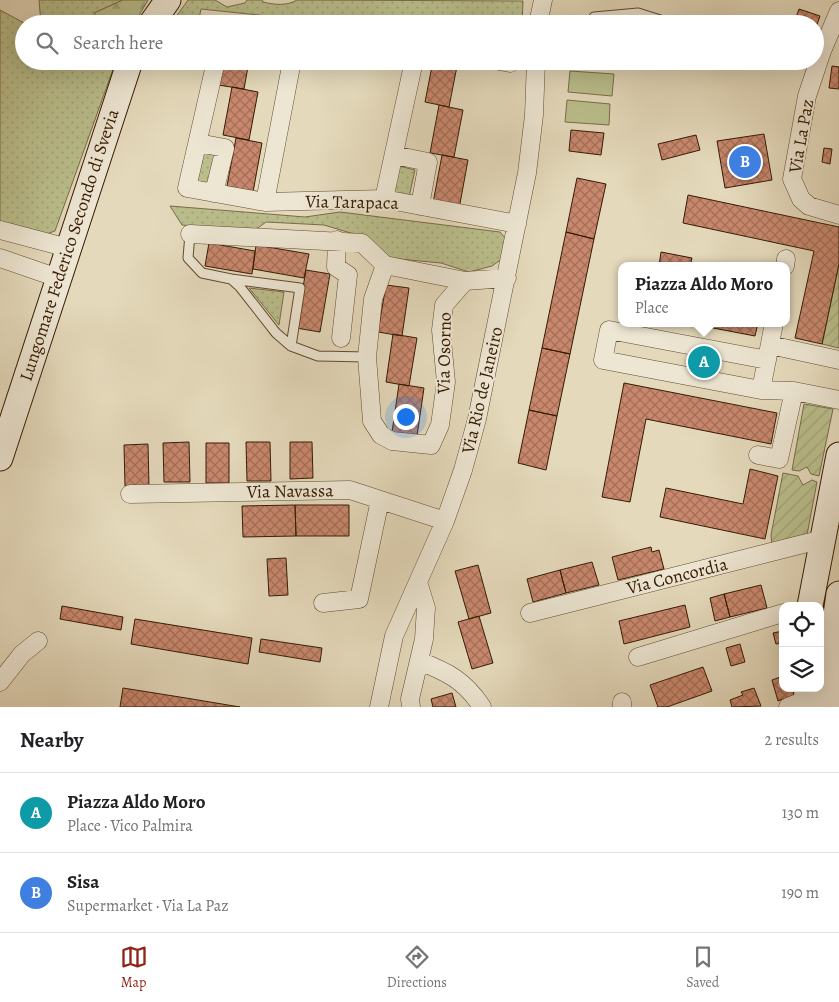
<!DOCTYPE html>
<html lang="en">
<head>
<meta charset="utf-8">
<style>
	body { margin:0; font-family:Alegreya,serif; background:#f6f6f6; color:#202124 }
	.controls { position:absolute; right:15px; bottom:15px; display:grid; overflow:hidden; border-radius:10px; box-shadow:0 5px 20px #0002 }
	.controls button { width:45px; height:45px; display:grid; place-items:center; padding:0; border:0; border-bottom:1px solid #e0e0e0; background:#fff; color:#202124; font:25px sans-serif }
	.you { position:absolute; left:405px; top:416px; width:18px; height:18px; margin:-12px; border:4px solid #fff; border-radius:50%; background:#1a73e8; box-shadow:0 0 0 8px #1a73e833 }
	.badge { display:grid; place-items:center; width:32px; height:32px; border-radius:50%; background:#8f2418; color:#fff; font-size:16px; font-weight:700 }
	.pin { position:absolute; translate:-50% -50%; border:2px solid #fff; box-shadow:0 1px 5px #0006 }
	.popup { position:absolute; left:618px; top:262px; width:172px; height:65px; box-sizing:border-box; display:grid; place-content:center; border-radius:10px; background:#fff; filter:drop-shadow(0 1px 4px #0005); font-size:16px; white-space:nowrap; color:#757577 }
	.popup b { font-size:19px; color:#202124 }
	.popup::after { content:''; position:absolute; left:50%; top:100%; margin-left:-10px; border:10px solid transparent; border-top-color:#fff }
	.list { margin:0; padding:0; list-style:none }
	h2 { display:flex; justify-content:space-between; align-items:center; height:65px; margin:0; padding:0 20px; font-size:21px }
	h2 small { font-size:16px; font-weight:400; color:#757577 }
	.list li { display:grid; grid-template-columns:32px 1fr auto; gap:15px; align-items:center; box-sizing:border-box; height:80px; padding:0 20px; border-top:1px solid #e0e0e0 }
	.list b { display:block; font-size:19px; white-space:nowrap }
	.list p { margin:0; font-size:16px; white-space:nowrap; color:#757577 }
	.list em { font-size:16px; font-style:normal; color:#757577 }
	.icon { flex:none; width:28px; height:28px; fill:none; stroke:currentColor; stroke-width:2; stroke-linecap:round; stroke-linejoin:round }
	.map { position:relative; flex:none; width:839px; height:707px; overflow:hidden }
	.search { position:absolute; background:#fff; box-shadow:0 5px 20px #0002; left:15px; right:15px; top:15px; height:55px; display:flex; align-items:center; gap:12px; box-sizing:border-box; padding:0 18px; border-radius:28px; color:#757577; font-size:19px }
	.sheet { height:225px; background:#fff }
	nav { display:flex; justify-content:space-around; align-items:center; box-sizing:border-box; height:70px; border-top:1px solid #e0e0e0; background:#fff; font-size:14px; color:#757577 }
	nav a { display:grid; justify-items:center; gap:2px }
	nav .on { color:#8f2418 }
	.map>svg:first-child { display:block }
</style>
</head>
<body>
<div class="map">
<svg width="839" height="707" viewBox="0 0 839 707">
	<defs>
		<pattern id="grass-dots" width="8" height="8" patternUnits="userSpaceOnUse" patternTransform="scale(1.25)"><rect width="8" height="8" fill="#babe8c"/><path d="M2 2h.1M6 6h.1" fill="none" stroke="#a0a377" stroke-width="1.8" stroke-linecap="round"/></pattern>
		<pattern id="forest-firs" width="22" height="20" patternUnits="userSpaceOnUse" patternTransform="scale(1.25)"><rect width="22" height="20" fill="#babe8c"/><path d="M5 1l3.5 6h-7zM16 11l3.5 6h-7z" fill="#a0a377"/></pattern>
		<pattern id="garden-furrows" width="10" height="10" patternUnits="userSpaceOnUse" patternTransform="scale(1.25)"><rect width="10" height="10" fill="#babe8c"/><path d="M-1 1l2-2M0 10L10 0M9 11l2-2" fill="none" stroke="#a0a377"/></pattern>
		<pattern id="building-cross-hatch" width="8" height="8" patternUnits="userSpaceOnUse" patternTransform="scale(1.25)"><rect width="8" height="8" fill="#c9886e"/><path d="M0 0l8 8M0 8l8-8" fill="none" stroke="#a46e58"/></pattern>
	</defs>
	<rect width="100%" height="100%" fill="#e4d9bb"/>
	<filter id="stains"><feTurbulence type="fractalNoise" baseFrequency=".004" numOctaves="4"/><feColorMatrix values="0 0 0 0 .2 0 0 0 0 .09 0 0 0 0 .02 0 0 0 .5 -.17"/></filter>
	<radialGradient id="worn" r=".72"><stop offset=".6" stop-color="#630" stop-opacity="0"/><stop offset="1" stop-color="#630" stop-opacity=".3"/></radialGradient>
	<path fill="url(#grass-dots)" stroke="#786c47" d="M39,0H123L94,13L103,24H41Z
		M188,0H215L227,7L245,3L247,0H262L263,2C275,5 287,6 297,0L523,1L522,24H344L201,9L198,24H171Z
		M0,10L26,24H24V61H116L55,231L41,236L0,224Z
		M201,152L216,155L209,187L194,184Z
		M399,166L415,170L409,197L393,193Z
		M170,206L305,217L340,212L500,232L506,239L502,259L492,266L469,272L441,263L389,258L364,237L324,225L266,222L254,231L182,225Z
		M249,288L284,292L279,325Z"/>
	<path fill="url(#forest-firs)" stroke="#786c47" d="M123,0H148L138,17L103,24L94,13Z"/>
	<path fill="url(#garden-furrows)" stroke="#786c47" d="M839,264V348L822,344Z
		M804,404L833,409L819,476L811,474L807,467L799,471L792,470Z
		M783,473L798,476L803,485L812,480L817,482L807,535L772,546L771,535Z"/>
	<path fill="#babe8c" stroke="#786c47" d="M570,71L614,74L612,96L568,92Z
		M567,100L610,104L609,125L565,122Z"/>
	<path fill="url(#building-cross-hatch)" stroke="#361b02" d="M799,9L820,16L815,30V24L794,23Z
		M223,61H249L244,89L218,85Z
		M433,61H458L449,107L425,102Z
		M832,66L839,67V89L829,88Z
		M232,87L258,92L249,140L223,135Z
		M439,105L463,110L454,157L430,153Z
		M571,130L604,133L601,155L569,151Z
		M764,134L772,180L725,188L717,141Z
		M696,135L700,150L662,160L658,144Z
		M236,138L262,143L253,192L227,186Z
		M824,148L832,149L830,164L822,162Z
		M442,155L468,160L459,209L433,203Z
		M577,178L606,184L594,239L566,232Z
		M688,195L839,227V264L822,344L795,338L814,251L683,223Z
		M566,232L594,239L570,354L542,348Z
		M209,243L255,251L252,274L205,266Z
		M256,245L309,254L304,278L253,269Z
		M661,252L692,258L690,266H659Z
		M306,270L330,274L320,332L296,328Z
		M386,285L409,288L402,336L378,332Z
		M687,323H758L755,336Z
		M393,334L417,338L409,386L386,382Z
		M542,348L570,354L557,416L529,410Z
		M624,383L777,413L771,444L646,419L630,502L602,497Z
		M399,384L424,388L417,436L392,432Z
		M529,410L557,416L546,470L518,463Z
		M189,442L190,482H164L163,443Z
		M246,442H270L271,481H247Z
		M290,442H312L313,478L290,479Z
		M206,443H229V483H206Z
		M148,444L149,486H125L124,445Z
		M750,469L778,476L765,539L660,517L666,488L743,504Z
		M295,505H349V536H296Z
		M295,505L296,536L243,537L242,506Z
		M651,547L652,552L659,550L664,569L618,580L612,557Z
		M286,558L288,595L269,596L267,559Z
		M592,562L599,585L566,593L560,570Z
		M478,565L491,613L469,619L455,571Z
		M560,570L566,593L533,602L527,579Z
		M761,585L767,608L730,617L724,594Z
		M724,594L730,617L715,621L710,598Z
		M685,605L690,627L624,644L619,621Z
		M62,606L123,617L121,630L60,619Z
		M479,616L493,663L472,669L458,622Z
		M135,619L252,638L248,664L131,644Z
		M783,631V643L776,644L773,633Z
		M261,639L322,648L320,662L259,652Z
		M740,644L745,662L731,666L726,648Z
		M703,667L712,691L667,707H658L650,685Z
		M783,676V688H799L800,693L778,701L772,680Z
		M123,688L186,698L240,707H120Z
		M754,688L761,706L732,707L730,700L743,695L741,692Z
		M452,693L456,707H433L431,699Z"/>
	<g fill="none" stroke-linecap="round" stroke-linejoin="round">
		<defs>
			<path id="lane" d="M594,17L638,13L673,24
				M190,234L188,258L202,273L231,279L240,287L276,333L291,346L318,356L367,357
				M231,279L300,288L291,346"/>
			<path id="street" d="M839,11L822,51L807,96L792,179L801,199L809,206L839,215
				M538,24L543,0
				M216,61L187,188L265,202L384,199L517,224
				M499,61L510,63
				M198,143L225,148L214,193
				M394,155L428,162L420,206
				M384,199L414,61
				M265,202L292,61
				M0,230L68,248
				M190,234L362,243L385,265L465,281L507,278
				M337,240L336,267L348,275L341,338
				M0,258L58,278
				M385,265L373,299L367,357L372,421L381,435L392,441L431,445L440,425L446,382L441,330L444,305L465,281
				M785,266L786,259
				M770,345L839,360
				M767,360L609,330L603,360L761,390L794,391L839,400
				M761,390L774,323
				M758,455L779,459L794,391
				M130,494L350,490L445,521
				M323,603L359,599L380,500
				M530,613L823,539
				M638,657L783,613
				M419,661C448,672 465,681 482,707
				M0,682L22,654L38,641
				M379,707L394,636L445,521L463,470L477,419L527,173L534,115L536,61
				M411,707L410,699L424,639L426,608L418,582
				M622,707V702
				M788,707L806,700"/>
			<path id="secondary" d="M151,24L168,0
				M0,458L130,61
				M810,606L839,455
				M806,707L807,688
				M827,707L832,642L839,594"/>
		</defs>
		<use href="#lane" stroke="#624a30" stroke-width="11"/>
		<use href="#street" stroke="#624a30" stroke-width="19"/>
		<use href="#secondary" stroke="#361b02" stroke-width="27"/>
		<use href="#lane" stroke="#ede6d3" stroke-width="9"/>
		<use href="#street" stroke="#ede6d3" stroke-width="18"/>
		<use href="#secondary" stroke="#ede6d3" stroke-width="25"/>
	</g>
	<g text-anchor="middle" stroke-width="4" stroke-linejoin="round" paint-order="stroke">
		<g font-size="18" fill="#361b02" stroke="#ede6d3">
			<text transform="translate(801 136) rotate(-80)" y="6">Via La Paz</text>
			<text transform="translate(352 202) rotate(1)" y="6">Via Tarapaca</text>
			<text transform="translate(69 245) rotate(-72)" y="6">Lungomare Federico Secondo di Svevia</text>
			<text transform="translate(444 353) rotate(-89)" y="6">Via Osorno</text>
			<text transform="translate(482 390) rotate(-77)" y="6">Via Rio de Janeiro</text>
			<text transform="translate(290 491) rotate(-1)" y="6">Via Navassa</text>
			<text transform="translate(677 576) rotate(-14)" y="6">Via Concordia</text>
		</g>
	</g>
	<rect width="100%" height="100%" filter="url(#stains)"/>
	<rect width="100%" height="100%" fill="url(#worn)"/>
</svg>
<div class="controls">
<button><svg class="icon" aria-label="locate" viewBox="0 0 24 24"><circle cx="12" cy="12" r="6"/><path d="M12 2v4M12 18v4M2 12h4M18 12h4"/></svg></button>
<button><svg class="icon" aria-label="layers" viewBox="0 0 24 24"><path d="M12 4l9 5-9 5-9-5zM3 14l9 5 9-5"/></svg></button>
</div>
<div class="you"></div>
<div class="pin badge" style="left:704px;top:362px;background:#0f9aa8">A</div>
<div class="popup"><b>Piazza Aldo Moro</b>Place</div>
<div class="pin badge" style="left:745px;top:162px;background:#3f7fe0">B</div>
<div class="search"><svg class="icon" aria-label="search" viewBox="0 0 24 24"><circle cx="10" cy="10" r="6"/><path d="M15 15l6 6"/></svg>Search here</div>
</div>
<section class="sheet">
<h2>Nearby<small>2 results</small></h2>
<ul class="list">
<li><span class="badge" style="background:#0f9aa8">A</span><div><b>Piazza Aldo Moro</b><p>Place · Vico Palmira</p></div><em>130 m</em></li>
<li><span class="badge" style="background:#3f7fe0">B</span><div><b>Sisa</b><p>Supermarket · Via La Paz</p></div><em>190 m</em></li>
</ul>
</section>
<nav>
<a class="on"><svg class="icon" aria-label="map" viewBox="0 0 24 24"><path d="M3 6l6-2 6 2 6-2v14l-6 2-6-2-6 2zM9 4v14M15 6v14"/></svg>Map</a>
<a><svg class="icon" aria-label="directions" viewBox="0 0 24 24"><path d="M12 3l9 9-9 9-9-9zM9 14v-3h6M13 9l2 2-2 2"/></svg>Directions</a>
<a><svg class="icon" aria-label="saved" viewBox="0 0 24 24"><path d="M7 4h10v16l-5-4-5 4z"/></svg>Saved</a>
</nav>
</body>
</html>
